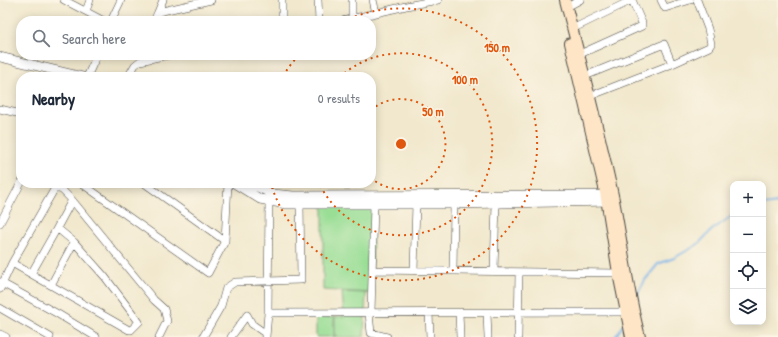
<!DOCTYPE html>
<html lang="en">
<head>
<meta charset="utf-8">
<style>
	body { margin:0; font-family:"Patrick Hand",sans-serif; background:#f2f2f3; color:#1f2937 }
	.controls { position:absolute; right:12px; bottom:12px; display:grid; overflow:hidden; border-radius:8px; box-shadow:0 2px 10px #0003 }
	.controls button { width:36px; height:36px; display:grid; place-items:center; padding:0; border:0; border-bottom:1px solid #e0e1e3; background:#fff; color:#1f2937; font:20px sans-serif }
	.list { margin:0; padding:0; list-style:none }
	h2 { display:flex; justify-content:space-between; align-items:center; height:52px; margin:0; padding:0 16px; font-size:17px }
	h2 small { font-size:13px; font-weight:400; color:#747a83 }
	.icon { flex:none; width:22px; height:22px; fill:none; stroke:currentColor; stroke-width:2; stroke-linecap:round; stroke-linejoin:round }
	.map { position:relative; flex:none; width:778px; height:337px; overflow:hidden }
	.search { position:absolute; background:#fff; box-shadow:0 2px 10px #0003; left:16px; top:16px; width:360px; height:44px; display:flex; align-items:center; gap:10px; box-sizing:border-box; padding:0 14px; border-radius:16px; color:#747a83; font-size:15px }
	.panel { position:absolute; background:#fff; box-shadow:0 2px 10px #0003; left:16px; top:72px; width:360px; height:116px; border-radius:16px }
	.map>svg:first-child { display:block }
</style>
</head>
<body>
<div class="map">
<svg width="778" height="337" viewBox="0 0 778 337">
	<rect width="100%" height="100%" fill="#fcf5e5"/>
	<filter id="ink" filterUnits="userSpaceOnUse"><feTurbulence type="fractalNoise" baseFrequency=".025" numOctaves="2"/><feDisplacementMap in="SourceGraphic" scale="8" xChannelSelector="R" yChannelSelector="G"/><feConvolveMatrix kernelMatrix="1 2 1 2 8 2 1 2 1" color-interpolation-filters="sRGB"/></filter>
	<filter id="wash" filterUnits="userSpaceOnUse"><feTurbulence type="fractalNoise" baseFrequency=".012" numOctaves="4" result="noise"/><feDisplacementMap in="SourceGraphic" scale="16" xChannelSelector="R" yChannelSelector="G"/><feGaussianBlur stdDeviation="0.9" result="paint"/><feColorMatrix in="noise" values="0 0 0 0 0 0 0 0 0 0 0 0 0 0 0 0 0 1.4 0 .05"/><feComposite in="paint" operator="in"/></filter>
	<g filter="url(#wash)">
		<rect width="100%" height="100%" fill="#f1e8cd"/>
		<path fill="#9ade96" stroke="#628460" d="M323,204H374L371,293L323,290Z
			M342,292L366,293L364,337H335V317L344,316Z
			M316,317H334V337H316Z"/>
		<g fill="none" stroke-linecap="round" stroke-linejoin="round">
			<path stroke="#77b3e9" stroke-width="2" d="M763,205L778,203
				M638,301V293L645,280L658,264L674,258L697,245L712,230L733,215
				M615,337L624,324"/>
		</g>
	</g>
	<g filter="url(#ink)">
		<g fill="none" stroke-linecap="round" stroke-linejoin="round">
			<defs>
				<path id="minor" d="M64,0L104,21
					M163,0L158,12L211,0
					M318,0L319,21
					M352,0V19
					M373,0L376,13
					M661,0L665,8L690,0
					M567,7L580,0
					M86,11L90,0
					M111,21L121,0
					M154,21L158,12
					M282,21V0
					M342,21L406,6L438,0
					M572,29L632,0
					M580,54L642,26V23L632,0
					M585,76L664,44L672,64
					M87,77L97,55
					M128,77L135,65L140,61L168,55
					M590,96L672,64L709,47L711,44L708,29L697,0
					M0,109L21,114
					M81,183L208,273L225,241L144,183
					M0,223L21,183
					M225,241L228,183
					M12,263L129,330H131L139,322L105,277L74,242L57,228L72,200
					M372,270L618,273
					M414,270L416,204
					M453,271L454,204
					M494,271L496,203
					M31,274L57,228
					M0,282L58,314L96,337
					M51,285L74,242
					M0,289L12,263L55,188L62,190L72,200L154,300L164,309L167,321L159,337
					M0,308L50,337
					M268,313L625,312
					M369,313L371,333L387,337
					M371,313L374,204
					M429,313L430,337
					M459,313L460,337
					M487,313L488,337
					M0,334L6,337
					M203,337L221,306L226,288L235,282L301,280L300,204
					M231,337L247,315L252,324L266,334L265,336
					M266,337L268,313L269,201
					M518,337L519,272"/>
				<path id="tertiary" d="M0,57L83,77
					M234,183L260,199L286,204H454L612,201
					M249,183L273,194L293,196L605,195L612,193"/>
				<path id="secondary" d="M565,0C582,66 600,133 614,200C623,246 628,292 640,337
					M570,43L605,192L618,273L631,337"/>
			</defs>
			<use href="#minor" stroke="#494743" stroke-width="8"/>
			<use href="#tertiary" stroke="#494743" stroke-width="10"/>
			<use href="#secondary" stroke="#494743" stroke-width="12"/>
			<use href="#minor" stroke="#fff" stroke-width="7"/>
			<use href="#tertiary" stroke="#fff" stroke-width="9"/>
			<use href="#secondary" stroke="#fde5c5" stroke-width="10"/>
		</g>
	</g>
	<g fill="none" stroke="#df570e" stroke-width="2" stroke-dasharray="2 4">
		<path d="M371 110A45 45 0 1 1 371 178"/>
		<path d="M340 77A91 91 0 1 1 319 183"/>
		<path d="M283 76A136 136 0 0 1 298 56M344 21A136 136 0 1 1 271 184"/>
	</g>
	<circle cx="401" cy="144" r="6" fill="#df570e" stroke="#fcf5e5" stroke-width="2"/>
	<g font-size="12" text-anchor="middle" font-weight="bold" fill="#df570e" stroke="#fcf5e5" stroke-width="3" stroke-linejoin="round" paint-order="stroke">
		<text x="497" y="52">150 m</text>
		<text x="465" y="84">100 m</text>
		<text x="433" y="116">50 m</text>
	</g>
</svg>
<div class="controls">
<button>+</button>
<button>−</button>
<button><svg class="icon" aria-label="locate" viewBox="0 0 24 24"><circle cx="12" cy="12" r="6"/><path d="M12 2v4M12 18v4M2 12h4M18 12h4"/></svg></button>
<button><svg class="icon" aria-label="layers" viewBox="0 0 24 24"><path d="M12 4l9 5-9 5-9-5zM3 14l9 5 9-5"/></svg></button>
</div>
<div class="search"><svg class="icon" aria-label="search" viewBox="0 0 24 24"><circle cx="10" cy="10" r="6"/><path d="M15 15l6 6"/></svg>Search here</div>
<section class="panel">
<h2>Nearby<small>0 results</small></h2>
<ul class="list">
</ul>
</section>
</div>
</body>
</html>
